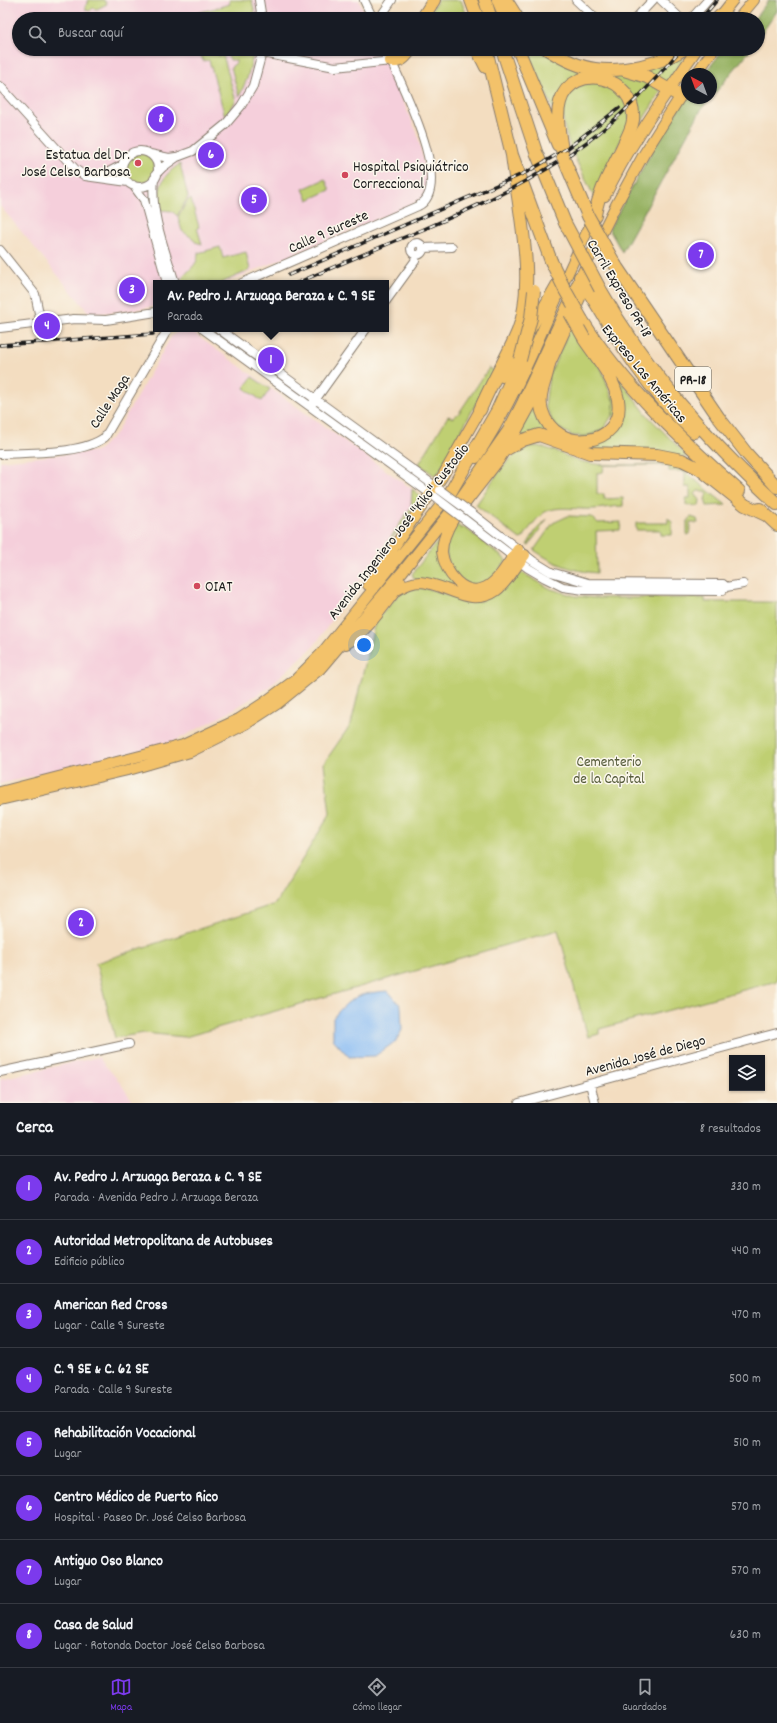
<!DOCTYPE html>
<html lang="es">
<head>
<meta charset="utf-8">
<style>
	body { margin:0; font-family:Dekko,sans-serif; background:#20242c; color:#f1f3f6 }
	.controls { position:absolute; right:12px; bottom:12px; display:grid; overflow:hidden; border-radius:0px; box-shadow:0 1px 3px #0004 }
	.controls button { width:36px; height:36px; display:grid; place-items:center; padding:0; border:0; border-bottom:1px solid #363941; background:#171b24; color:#f1f3f6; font:20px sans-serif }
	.compass { position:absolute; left:681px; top:68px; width:36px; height:36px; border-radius:50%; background:#171b24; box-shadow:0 1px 3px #0004; rotate:319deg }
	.you { position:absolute; left:364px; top:645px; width:14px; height:14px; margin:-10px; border:3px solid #fff; border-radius:50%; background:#1a73e8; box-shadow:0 0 0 6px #1a73e833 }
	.badge { display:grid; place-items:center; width:26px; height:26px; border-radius:50%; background:#7c3aed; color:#fff; font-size:13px; font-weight:700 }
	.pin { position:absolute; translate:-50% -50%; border:2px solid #fff; box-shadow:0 1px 4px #0006 }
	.popup { position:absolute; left:153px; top:280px; width:236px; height:52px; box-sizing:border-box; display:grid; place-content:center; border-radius:0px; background:#171b24; filter:drop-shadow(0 1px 3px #0005); font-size:13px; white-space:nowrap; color:#9ea1a6 }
	.popup b { font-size:15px; color:#f1f3f6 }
	.popup::after { content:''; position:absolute; left:50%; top:100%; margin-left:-8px; border:8px solid transparent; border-top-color:#171b24 }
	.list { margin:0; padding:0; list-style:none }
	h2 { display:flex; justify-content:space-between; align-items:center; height:52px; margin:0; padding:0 16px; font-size:17px }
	h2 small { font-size:13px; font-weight:400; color:#9ea1a6 }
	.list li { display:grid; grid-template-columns:26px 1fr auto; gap:12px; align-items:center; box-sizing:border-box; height:64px; padding:0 16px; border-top:1px solid #363941 }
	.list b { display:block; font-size:15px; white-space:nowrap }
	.list p { margin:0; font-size:13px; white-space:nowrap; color:#9ea1a6 }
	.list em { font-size:13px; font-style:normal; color:#9ea1a6 }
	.icon { flex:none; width:22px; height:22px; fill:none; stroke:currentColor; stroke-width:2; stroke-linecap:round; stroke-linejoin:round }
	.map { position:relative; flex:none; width:777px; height:1103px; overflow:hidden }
	.search { position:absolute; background:#171b24; box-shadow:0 1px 3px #0004; left:12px; right:12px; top:12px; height:44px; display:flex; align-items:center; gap:10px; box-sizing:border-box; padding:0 14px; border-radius:22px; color:#9ea1a6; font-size:15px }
	.sheet { height:564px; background:#171b24 }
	nav { display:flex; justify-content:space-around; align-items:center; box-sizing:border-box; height:56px; border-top:1px solid #363941; background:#171b24; font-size:11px; color:#9ea1a6 }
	nav a { display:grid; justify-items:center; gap:2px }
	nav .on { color:#7c3aed }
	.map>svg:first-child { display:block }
</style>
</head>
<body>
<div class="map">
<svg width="777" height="1103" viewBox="0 0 777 1103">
	<rect width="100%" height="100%" fill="#fbf7ec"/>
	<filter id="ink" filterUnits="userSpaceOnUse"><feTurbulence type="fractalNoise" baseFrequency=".025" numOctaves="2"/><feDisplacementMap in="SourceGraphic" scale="8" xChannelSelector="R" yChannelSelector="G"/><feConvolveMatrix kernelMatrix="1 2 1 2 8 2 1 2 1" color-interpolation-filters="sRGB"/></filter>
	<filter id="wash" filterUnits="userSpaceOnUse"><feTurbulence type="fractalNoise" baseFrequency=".012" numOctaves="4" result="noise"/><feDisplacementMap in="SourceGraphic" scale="16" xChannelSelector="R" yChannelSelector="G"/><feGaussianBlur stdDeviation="0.9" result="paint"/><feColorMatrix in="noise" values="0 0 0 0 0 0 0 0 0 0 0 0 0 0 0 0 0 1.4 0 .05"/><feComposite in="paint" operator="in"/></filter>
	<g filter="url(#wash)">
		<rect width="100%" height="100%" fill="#f3ddc0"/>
		<path fill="#f5cfdb" d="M0,0H359L367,19H19V49H380L417,133L427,177L426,197L409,206L225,283H156V306L128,311L90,314L0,206Z
			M180,329L189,330L412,489L411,507L314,646L265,690L226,714L171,743L0,784V461L98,451L116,433L171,337Z
			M98,1057L119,1081L134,1103H0V1079Z"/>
		<path fill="#bfcf72" stroke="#6e7647" d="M87,0H104L107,4L97,9L93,8L90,11L86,10L85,6L88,3Z
			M229,0H252L256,19H231L230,16L220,19H191L190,15L230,4Z
			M438,0H461L468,19C460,19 454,15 445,15C439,14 433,19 426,19Z
			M231,49H255L247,79L239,97L231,67L236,63V60H230L227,54L232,52Z
			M526,49H541L633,74L661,91L636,131L634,99L585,75L553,108Z
			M217,51L219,56L223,55L236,101L225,116L209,60L203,61L201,55Z
			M682,57L683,59L666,84L640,68Z
			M605,83L625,96L630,121L594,197C582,169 539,104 581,85C587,82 598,83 605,83Z
			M125 168a15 15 0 1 1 30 0a15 15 0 1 1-30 0Z
			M180,164L188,197L177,216L172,211L160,210C156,189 162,175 180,164Z
			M325,179L330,190L308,200L303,189Z
			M191,199L199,227L197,228L202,244L195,242L194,239L182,231L178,217L188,200Z
			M220,247L223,258L246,252L250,270L221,283H180C184,271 199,267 198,253Z
			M571,326L602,370L614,403L613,414L605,427L590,436H573L555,426L545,406L549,376Z
			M489,368L494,370L438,474L434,475L419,464L448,416L453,418L459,413Z
			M617,376L648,416L688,457L592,451L551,436L516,441L536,398L541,410L571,441L614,426L613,379Z
			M252,377L270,389L262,401L244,388Z
			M532,446C551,446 566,458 584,462C610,468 641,464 667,464L683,470L726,505L707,506L705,499L708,494L706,491H698L695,494L700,500L699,506L686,505V498H690V487H685V473L682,471H669V465H604L603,472L597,473V494H604V499L623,498V506C612,506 602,509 592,509C578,510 558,505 545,512C536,518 529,529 523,538L520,539L476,505C492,483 505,455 532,446Z
			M412,489L421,496L399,530L388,542L411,507Z
			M568,516L592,517L598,523L621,522L620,530L596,531L597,573C572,571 554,564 534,550L553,523Z
			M691,517L697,519L698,523H690V534L687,535V522Z
			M668,518L672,522V535H661V530H636V523H668Z
			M547,519L529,545H527L536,530Z
			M456,524L462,529L464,527L505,559L506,562C498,570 491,582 480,585C459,591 441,558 447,540C449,534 453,529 456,524Z
			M438,541C440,546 438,553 439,559C443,580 463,586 480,594L415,580L412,574Z
			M519,571L551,589L575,596L595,598H705V602H777V981L599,1029V1034L588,1037L558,930L185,1037L144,1033L115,1038L96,963L275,904L330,814L324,763L351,724L375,622L398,595L403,592L418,587L433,590L466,601H481Z"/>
		<path fill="#97b264" stroke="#5a6740" d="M769,0H777V11L758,39V19H754Z
			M724,49H751L711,98V74H704Z
			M687,95V98H711L702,108L622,252L609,229L657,142Z"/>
		<path fill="#85baf4" stroke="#506b88" d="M388,991L401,1006L402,1030L396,1041L375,1056L349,1057L333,1039V1018C351,996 360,993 388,991Z"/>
	</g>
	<g filter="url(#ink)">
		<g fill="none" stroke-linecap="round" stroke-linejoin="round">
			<defs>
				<path id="minor" d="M259,0L262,19
					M364,0L373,19
					M576,0L596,19
					M661,0L681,19
					M379,19L392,0
					M635,19L653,0
					M691,19L708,0
					M263,53L335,67L391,61
					M0,86L75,169L85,176L128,182
					M122 169a18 18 0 1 1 36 0a18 18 0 1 1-36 0Z
					M150,154L169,158L176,157
					M156,174L163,167L177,157L193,151L225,125L241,106L253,86L263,49
					M99,177L122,165
					M154,179C150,214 165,250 175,283
					M133,185L144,200L167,283
					M411 249a6 6 0 1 1 12 0a6 6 0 1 1-12 0Z
					M423,248L452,247
					M0,250L35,294L41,323
					M242,283L418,206C457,187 397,77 386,49
					M386,301L415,261L416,255
					M0,328L74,319L106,320L156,312
					M203,329L435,497
					M219,329L439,489
					M313,403L366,329
					M0,454C30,452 82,455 105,437L168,329
					M470,512L533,561L551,572L588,583L723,584L726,587
					M464,519L528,568L545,578L563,587L584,590L722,591L726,587L743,584
					M0,1072L129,1044
					M590,1084L595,1103
					M519,1103L777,1033"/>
				<path id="major" d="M718,19L733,0
					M738,19L754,0
					M696,74L714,49
					M605,196C630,144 664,97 697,49
					M531,329L559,280
					M502,377L522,342
					M476,458C526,383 553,298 594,218
					M457,514L499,460L516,432L533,401L580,298L586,281
					M454,518C448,528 442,539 442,552C444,572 464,598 486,587C500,580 509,561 518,549
					M368,585L442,477L484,403
					M397,590C404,586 411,582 420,582C445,583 471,609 496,591C508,582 516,566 525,555
					M346,644C369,631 385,603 402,583
					M0,792L183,745L239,719L262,704L296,679L321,654L449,495
					M0,800L132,769L190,752L246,724L277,704L320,669L403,571L455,506L508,430L521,405L588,261L616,205L644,154L687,86"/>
				<path id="highway" d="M471,0L478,19
					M485,0L491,19
					M498,0L506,19
					M506,0L518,19
					M422,19L434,0
					M717,19L721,15
					M400,49L395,53L391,61C402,62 405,57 411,49
					M477,49L486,67
					M486,49L512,155L551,261
					M502,49L536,152L565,223
					M518,49L558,145
					M547,49C561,58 579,67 595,69C624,73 659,64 684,49
					M624,70L647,77L680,96
					M563,157C561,140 555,119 560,102C572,61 637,75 633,120C632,129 626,139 622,148C611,171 599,190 595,215
					M616,266L719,418L747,454L777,487
					M580,277C613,332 646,390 694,432
					M600,289C646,371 708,440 777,504
					M582,320C624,387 681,439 739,491
					M549,363C547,380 537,393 542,411C556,457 626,446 618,400C614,378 597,358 584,339
					M480,410C491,383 507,358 518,331C537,283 518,206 512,155
					M505,450L523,440L539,435L590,453L657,455L682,460L700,469L745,505L766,515
					M446,500L497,411L520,360
					M760,509L777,525"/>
			</defs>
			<use href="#minor" stroke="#887c6e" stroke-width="10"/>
			<use href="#major" stroke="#887c6e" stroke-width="12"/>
			<use href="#highway" stroke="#887c6e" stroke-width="14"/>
			<use href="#minor" stroke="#fff" stroke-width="8"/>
			<use href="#major" stroke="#f3c26a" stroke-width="10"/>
			<use href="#highway" stroke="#f3c26a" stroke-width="12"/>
			<defs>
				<path id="rail" d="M701,19L717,0
					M289,275L527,172L568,148L619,108
					M297,283C338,265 380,247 422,230C480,205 536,180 587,142C623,116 653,83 681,49
					M0,345L153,334"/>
			</defs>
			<use href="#rail" stroke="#1c1c1c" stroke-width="3.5"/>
			<use href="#rail" stroke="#fbf7ec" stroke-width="2" stroke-dasharray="6" stroke-linecap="butt"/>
			<defs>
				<path id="minor-bridge" d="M440,490L470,512
					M435,497L464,519"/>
				<path id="highway-bridge" d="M563,157L588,216L616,266
					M565,223L600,289
					M551,261L565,290L582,320
					M570,313L584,338
					M520,360L531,318L534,291"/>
			</defs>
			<use href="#minor-bridge" stroke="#887c6e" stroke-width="10" stroke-linecap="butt"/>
			<use href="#highway-bridge" stroke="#887c6e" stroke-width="14" stroke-linecap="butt"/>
			<use href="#minor-bridge" stroke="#fff" stroke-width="8"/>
			<use href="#highway-bridge" stroke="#f3c26a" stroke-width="12"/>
		</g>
	</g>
	<g fill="#d1495b" stroke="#fbf7ec" stroke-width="1.5">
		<circle cx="138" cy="163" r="4"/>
		<circle cx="345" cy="175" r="4"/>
		<circle cx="197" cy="586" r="4"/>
	</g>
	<g text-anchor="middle" stroke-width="3" stroke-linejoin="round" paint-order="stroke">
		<rect fill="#fbf7ec" stroke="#5f5e5a" stroke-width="1" x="675" y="367" width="36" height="24" rx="3"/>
		<g font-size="14" font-weight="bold" fill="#1c1c1c">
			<text x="693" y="384">PR-18</text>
		</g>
		<g font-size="15" fill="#1c1c1c" stroke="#fbf7ec" text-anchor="start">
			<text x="130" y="159" text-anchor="end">Estatua del Dr.<tspan x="130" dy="17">José Celso Barbosa</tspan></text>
			<text x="353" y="171">Hospital Psiquiátrico<tspan x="353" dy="17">Correccional</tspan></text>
			<text x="205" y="591">OIAT</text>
		</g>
		<g font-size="15" fill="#1c1c1c" stroke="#fbf7ec">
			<text transform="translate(328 231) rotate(-24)" y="5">Calle 9 Sureste</text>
			<text transform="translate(620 288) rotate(59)" y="5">Carril Expreso PR-18</text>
			<text transform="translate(645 373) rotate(50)" y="5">Expreso Las Américas</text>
			<text transform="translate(109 401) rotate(-57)" y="5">Calle Maga</text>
			<text transform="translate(398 531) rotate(-52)" y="5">Avenida Ingeniero José "Kiko" Custodio</text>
			<text transform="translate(645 1055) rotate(-15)" y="5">Avenida José de Diego</text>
		</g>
		<g font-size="15" fill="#555b3a" stroke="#fbf7ec">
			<text x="609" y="766">Cementerio<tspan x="609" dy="17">de la Capital</tspan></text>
		</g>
	</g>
</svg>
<div class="controls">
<button><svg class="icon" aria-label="layers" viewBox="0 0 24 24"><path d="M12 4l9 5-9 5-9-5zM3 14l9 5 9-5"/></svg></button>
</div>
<svg class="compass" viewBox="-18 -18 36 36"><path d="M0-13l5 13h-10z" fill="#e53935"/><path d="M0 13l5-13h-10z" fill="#9ea1a6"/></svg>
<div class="you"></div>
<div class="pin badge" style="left:271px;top:360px">1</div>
<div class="popup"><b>Av. Pedro J. Arzuaga Beraza &amp; C. 9 SE</b>Parada</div>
<div class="pin badge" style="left:81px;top:923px">2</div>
<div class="pin badge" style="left:132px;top:290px">3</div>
<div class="pin badge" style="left:47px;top:326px">4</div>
<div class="pin badge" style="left:254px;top:200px">5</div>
<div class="pin badge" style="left:211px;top:155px">6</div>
<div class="pin badge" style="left:701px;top:255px">7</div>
<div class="pin badge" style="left:161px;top:119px">8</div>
<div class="search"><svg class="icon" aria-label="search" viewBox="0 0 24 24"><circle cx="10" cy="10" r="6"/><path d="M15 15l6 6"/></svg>Buscar aquí</div>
</div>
<section class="sheet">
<h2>Cerca<small>8 resultados</small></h2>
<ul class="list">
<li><span class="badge">1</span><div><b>Av. Pedro J. Arzuaga Beraza &amp; C. 9 SE</b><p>Parada · Avenida Pedro J. Arzuaga Beraza</p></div><em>330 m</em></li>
<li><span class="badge">2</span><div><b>Autoridad Metropolitana de Autobuses</b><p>Edificio público</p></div><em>440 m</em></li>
<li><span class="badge">3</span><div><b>American Red Cross</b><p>Lugar · Calle 9 Sureste</p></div><em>470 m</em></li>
<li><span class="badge">4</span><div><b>C. 9 SE &amp; C. 62 SE</b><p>Parada · Calle 9 Sureste</p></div><em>500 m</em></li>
<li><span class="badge">5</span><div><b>Rehabilitación Vocacional</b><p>Lugar</p></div><em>510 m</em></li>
<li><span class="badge">6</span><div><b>Centro Médico de Puerto Rico</b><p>Hospital · Paseo Dr. José Celso Barbosa</p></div><em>570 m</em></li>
<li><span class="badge">7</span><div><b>Antiguo Oso Blanco</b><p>Lugar</p></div><em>570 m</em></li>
<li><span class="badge">8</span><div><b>Casa de Salud</b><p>Lugar · Rotonda Doctor José Celso Barbosa</p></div><em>630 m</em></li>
</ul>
</section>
<nav>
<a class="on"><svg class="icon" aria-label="map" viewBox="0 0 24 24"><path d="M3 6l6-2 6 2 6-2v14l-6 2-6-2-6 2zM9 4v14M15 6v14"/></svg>Mapa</a>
<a><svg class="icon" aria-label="directions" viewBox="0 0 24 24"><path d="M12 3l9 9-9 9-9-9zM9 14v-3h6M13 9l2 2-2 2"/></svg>Cómo llegar</a>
<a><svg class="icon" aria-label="saved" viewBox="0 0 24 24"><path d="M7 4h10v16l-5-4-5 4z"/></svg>Guardados</a>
</nav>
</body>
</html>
